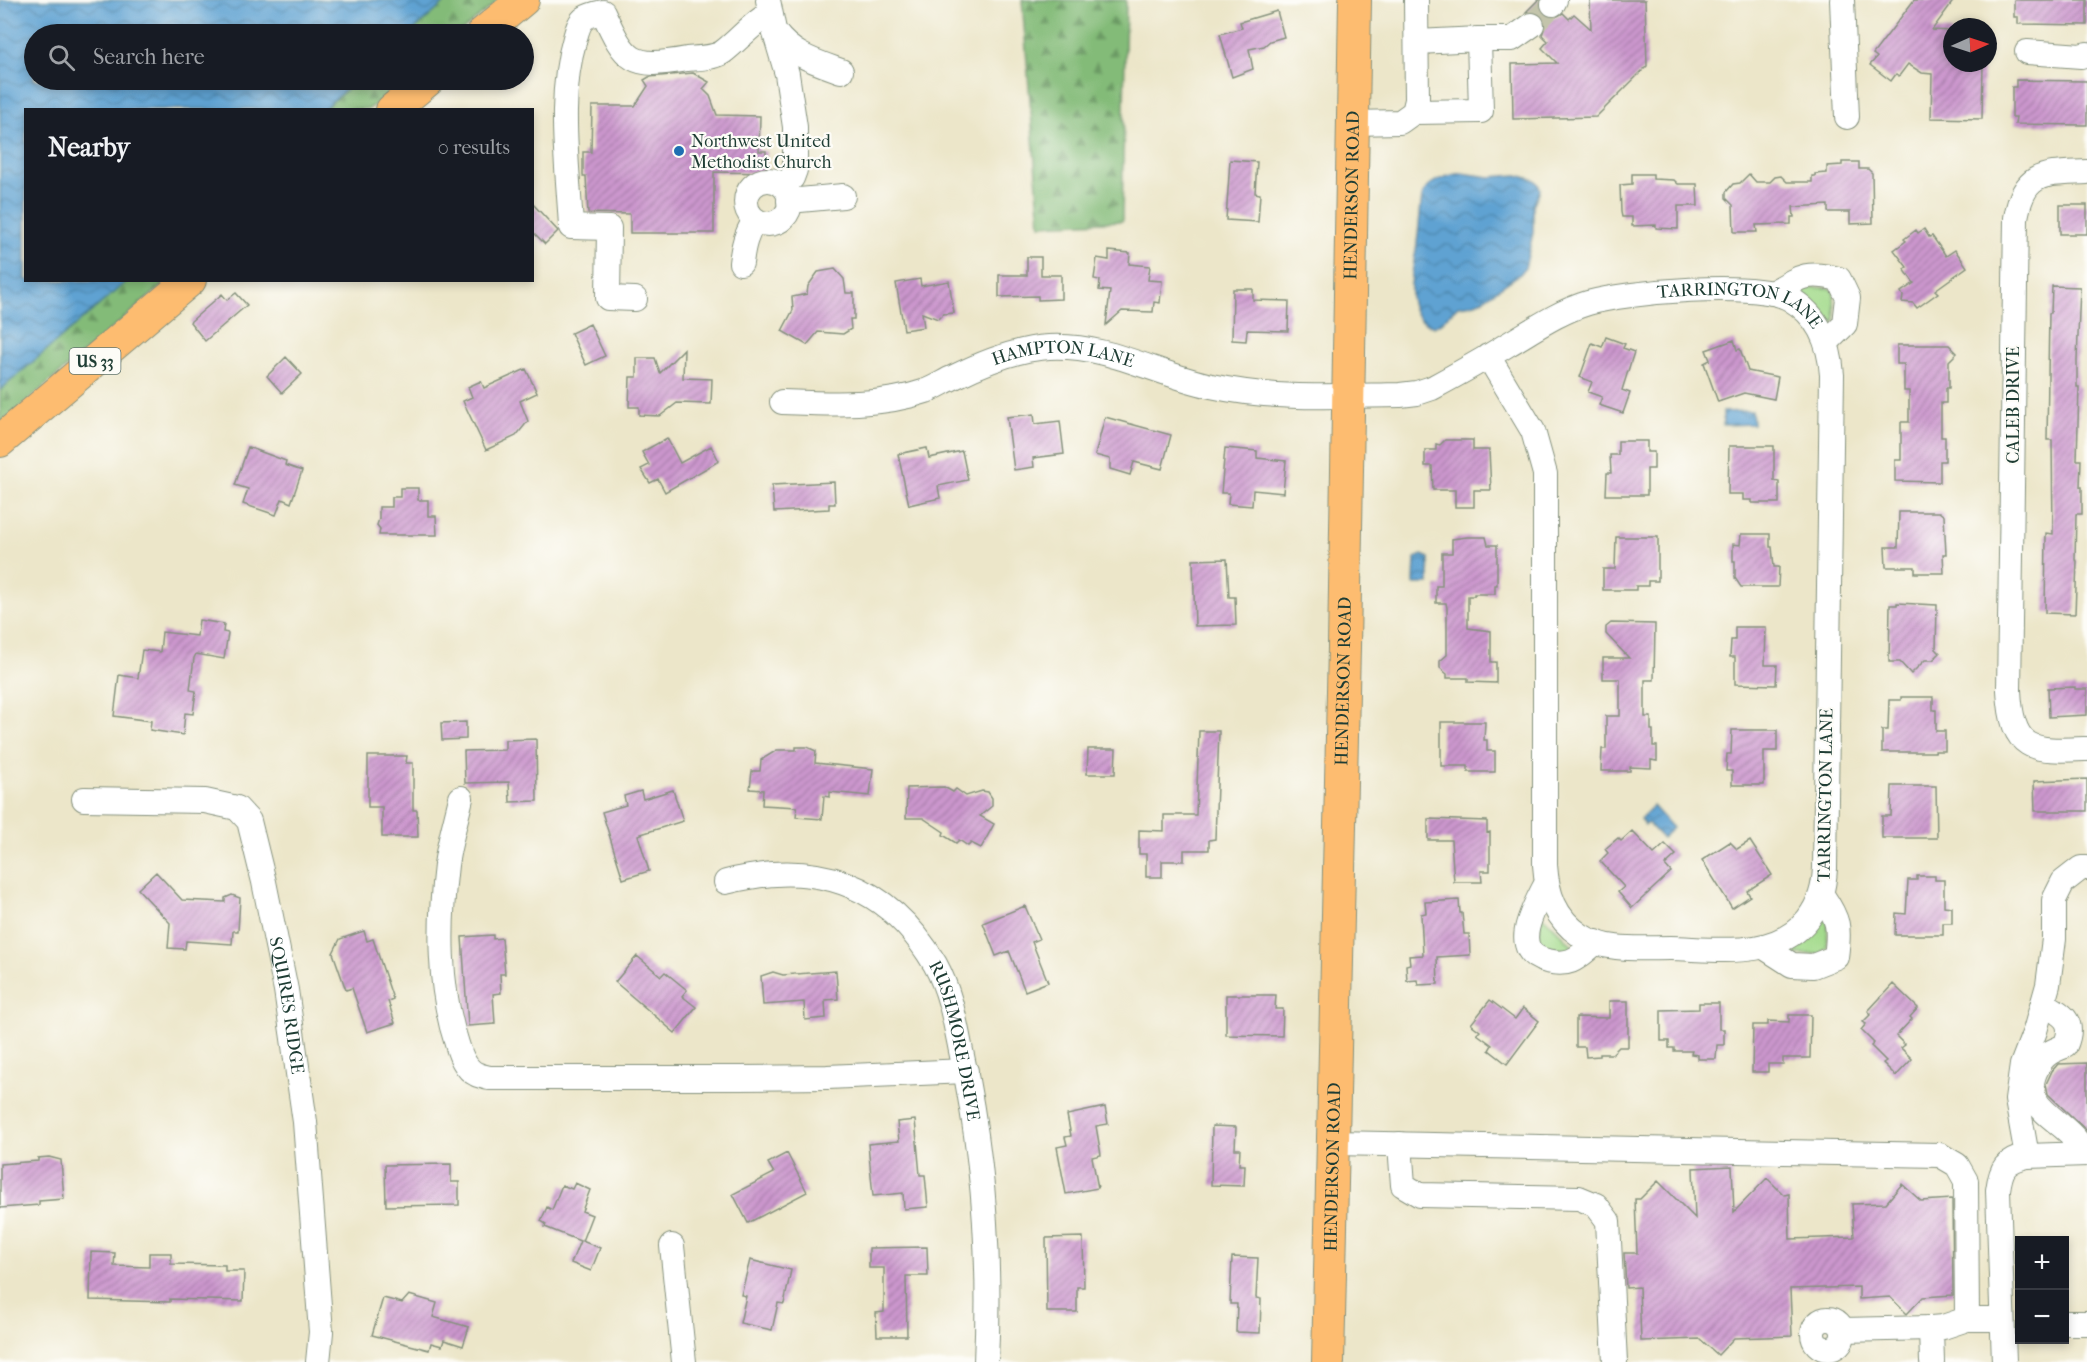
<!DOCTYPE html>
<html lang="en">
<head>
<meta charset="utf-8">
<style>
	body { margin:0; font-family:"IM FELL French Canon",serif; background:#242831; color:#f1f3f6 }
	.controls { position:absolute; right:18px; bottom:18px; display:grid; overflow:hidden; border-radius:0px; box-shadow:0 3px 9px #0003 }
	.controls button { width:54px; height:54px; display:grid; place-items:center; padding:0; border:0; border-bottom:2px solid #363941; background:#171b24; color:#f1f3f6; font:30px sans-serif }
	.compass { position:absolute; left:1943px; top:18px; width:54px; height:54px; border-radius:50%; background:#171b24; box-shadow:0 3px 9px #0003; rotate:87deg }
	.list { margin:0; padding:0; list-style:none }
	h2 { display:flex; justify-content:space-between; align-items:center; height:78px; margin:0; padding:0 24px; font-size:26px }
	h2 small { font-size:20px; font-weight:400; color:#9ea1a6 }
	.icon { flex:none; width:33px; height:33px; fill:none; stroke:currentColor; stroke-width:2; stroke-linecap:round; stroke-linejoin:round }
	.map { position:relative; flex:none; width:2087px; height:1362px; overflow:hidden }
	.search { position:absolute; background:#171b24; box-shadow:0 3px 9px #0003; left:24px; top:24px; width:510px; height:66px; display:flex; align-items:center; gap:15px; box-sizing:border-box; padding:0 21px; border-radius:33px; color:#9ea1a6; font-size:22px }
	.panel { position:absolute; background:#171b24; box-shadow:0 3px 9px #0003; left:24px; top:108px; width:510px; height:174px; border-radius:0px }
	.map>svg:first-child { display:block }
</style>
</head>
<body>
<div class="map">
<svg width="2087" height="1362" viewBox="0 0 2087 1362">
	<defs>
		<pattern id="forest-firs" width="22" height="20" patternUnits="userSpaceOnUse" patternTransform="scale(1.5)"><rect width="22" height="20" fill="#83bb78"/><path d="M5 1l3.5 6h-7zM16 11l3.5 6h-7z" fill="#6b9963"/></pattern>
		<pattern id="water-waves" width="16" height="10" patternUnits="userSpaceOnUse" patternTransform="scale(1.5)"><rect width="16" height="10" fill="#5ea2d2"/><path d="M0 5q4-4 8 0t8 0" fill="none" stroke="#4d85ab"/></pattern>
		<pattern id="building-hatch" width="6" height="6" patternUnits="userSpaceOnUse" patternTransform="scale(1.5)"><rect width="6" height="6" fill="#cc97ce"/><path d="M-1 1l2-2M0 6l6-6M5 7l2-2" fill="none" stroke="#a57ca8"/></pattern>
	</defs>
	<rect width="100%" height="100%" fill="#fdfcf7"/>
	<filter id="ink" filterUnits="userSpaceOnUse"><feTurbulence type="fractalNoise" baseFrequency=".0167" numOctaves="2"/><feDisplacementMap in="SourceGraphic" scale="12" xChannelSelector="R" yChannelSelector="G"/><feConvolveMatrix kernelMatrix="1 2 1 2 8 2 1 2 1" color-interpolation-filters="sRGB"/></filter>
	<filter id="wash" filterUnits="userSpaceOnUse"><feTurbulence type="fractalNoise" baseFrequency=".008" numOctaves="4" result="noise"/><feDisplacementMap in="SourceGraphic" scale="24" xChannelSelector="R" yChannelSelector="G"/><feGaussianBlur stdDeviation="1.35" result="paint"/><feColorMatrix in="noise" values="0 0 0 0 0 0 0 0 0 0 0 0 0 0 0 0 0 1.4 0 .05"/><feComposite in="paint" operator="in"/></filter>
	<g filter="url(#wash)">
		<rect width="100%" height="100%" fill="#ece6c9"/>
		<path fill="url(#forest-firs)" stroke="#517c56" stroke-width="1.5" d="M448,0H499L458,34H409Z
			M1022,0H1126L1122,221L1040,225Z
			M357,80H405L369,109L323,110Z
			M127,281H168L0,424V390Z"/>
		<path fill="#a4db8d" stroke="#628c60" stroke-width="1.5" d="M1802,287L1830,288L1834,293L1835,321L1831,323L1824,313L1799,289Z
			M1541,916C1548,919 1565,938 1572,945L1570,950L1541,948L1538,942Z
			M1823,919L1828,920L1827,947L1820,954H1793L1792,948L1805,941Z"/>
		<path fill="url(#water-waves)" stroke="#3e7083" stroke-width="1.5" d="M0,0H448L409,34H34V80H357L323,109L26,110V280L127,281L0,390Z
			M1461,173L1490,177L1517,175L1535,180L1539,185L1540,190L1533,205V233L1525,268L1520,274L1482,300L1473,304L1458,306L1439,324L1433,326C1398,316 1414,268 1417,243C1419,228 1420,212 1422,197C1426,181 1446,176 1461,173Z
			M1752,411L1753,424L1723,425V412Z
			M1422,555L1429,558V584H1414L1415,558Z
			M1653,806L1673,828L1662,838L1648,823L1645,825L1640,819Z"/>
		<g id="blocks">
			<path fill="url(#building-hatch)" d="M1538,0H1540L1541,11L1546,16L1554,18L1563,13L1569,19L1574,14L1591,29L1590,0H1645L1647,66L1596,117L1513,119L1512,64L1557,63L1542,48L1548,41L1542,35L1546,24L1544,17L1537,12H1526Z
				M1914,0H1954L1932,30L1952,31V63H1983L1982,119L1931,118L1932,74L1922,73L1908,64L1899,76L1896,74L1891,81L1870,65L1877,57L1873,54Z
				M2014,0H2087V25L2018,24V17H2014Z
				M1277,11L1284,37L1270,41L1264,46L1249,49L1253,69L1232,77L1220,34L1242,28L1240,22Z
				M693,73L709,82L703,89L710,96L717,115L760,116L759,151H766V173L714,172V233H630V214L588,213L586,176H583V152H591L592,106H635L648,86L644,80L649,77Z
				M2016,80L2087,81V125L2015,124L2016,117H2012V87H2016Z
				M1230,160L1257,162L1255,193L1260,194L1258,222L1226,220Z
				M1842,162H1859V169H1868L1872,173L1873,223L1850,224V212H1828V205L1793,207L1794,217H1791V224L1756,225L1757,232H1734L1733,205L1726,198V192L1733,184L1740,183L1749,174L1756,182H1770L1775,177L1781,176L1787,182H1812V176H1815V174L1827,173V166L1842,165Z
				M1632,174H1653V179L1674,180L1678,184H1697L1698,206H1678V229L1656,228V225L1632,226V217H1622L1621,212L1620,185L1632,184Z
				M532,203L558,231L545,244L532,231Z
				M2060,205H2087V234H2060Z
				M1924,229L1929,237L1932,236L1946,256L1955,250L1967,267L1935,290L1938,293L1917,308L1913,303L1902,302L1903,296L1901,292L1914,283L1904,269L1907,267L1894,250L1906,241L1904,239L1916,230L1918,233Z
				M1109,251L1130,253L1129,264L1150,266L1148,280L1162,281L1160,303L1154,302L1153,312L1122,311L1106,325L1110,291L1099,290L1100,280L1094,279L1097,258L1109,260Z
				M1027,257H1041V275H1061V299L1038,300V296L999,297V275H1027Z
				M835,269L844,279L846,293H854V319H850L851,329L843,334L818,332L807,345L782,331L793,310L792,297L807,294L808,286L818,272Z
				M920,279L921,286L949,281L954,313L943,314L938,319L922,313L924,327L904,330L896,283Z
				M2052,286L2080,287L2077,360V387H2079L2077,460H2081L2080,487H2082V514H2076L2075,560L2077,561L2075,614L2045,613L2046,533L2053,534L2052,440H2047L2049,313H2051Z
				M1233,289H1253V300L1289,301L1288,331L1247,330L1246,341L1232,340Z
				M236,293L247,305L205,341L190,322L222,294L227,300Z
				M590,324L605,356L586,365L571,333Z
				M1606,337L1625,344L1623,348L1634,352L1622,390L1630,393L1623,413L1599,405L1602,397L1588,392L1592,382L1580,377L1592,343L1602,347Z
				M1734,340L1737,350L1740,349L1748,371L1778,377L1774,399L1744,393L1718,402L1704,363L1710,360L1706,350Z
				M1897,345H1949L1957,353L1949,361V388H1946V403H1941V437H1945V461H1940V482L1895,481V460H1901V422H1909V391H1904V364H1897Z
				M684,349L683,378L712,379L711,404L677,403L660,416L639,415V407H629L630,377H637V358H655L660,373Z
				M286,357L302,374L282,393L267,376Z
				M526,369L537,393L520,401L528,421L516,436L486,450L463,401L472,397L468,387L481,381L484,388Z
				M1034,414L1035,424L1060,421L1064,454L1033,458L1034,467L1014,470L1007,417Z
				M1105,417L1171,435L1162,469L1134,462L1130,475L1110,469V459L1095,455Z
				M667,438L680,463L711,446L719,461L665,492L658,479L650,483L641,469L649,465L642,452Z
				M1445,440H1473V450H1489L1491,490H1474V507H1455V490H1433L1432,466H1425V450H1436V444L1440,445Z
				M1618,441H1647V452H1654V469H1647V495H1606L1607,473H1611L1610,455H1618Z
				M1729,446H1774V481L1779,482V503H1752V500H1743V494H1728Z
				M248,447L286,461L285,465L302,471L291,503L282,499L276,515L243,504L248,489L235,485Z
				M927,448L929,458L962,451L968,480L938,486L940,498L909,505L898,454Z
				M1225,448L1257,451V458L1286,461L1283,493L1253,490L1252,506L1228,504L1229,493H1221Z
				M834,482L835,504H829V509L774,512L772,485Z
				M400,488H418V500H428V516H436L437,535H379L380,529L377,525L379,519V507H392V497H400Z
				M1899,512H1939L1944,516L1946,554H1943L1944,573H1915V567H1886L1885,547H1898Z
				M1741,534H1770V547H1772L1774,567H1779L1778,587H1741L1735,578V561H1733V544L1740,545Z
				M1467,537H1486L1488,545H1497V585H1495V594H1474V596H1468V628L1491,631V662H1496V683L1468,682V678H1447V674L1440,668V661L1447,655V608L1446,603H1436V586H1442V553H1452V539Z
				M1616,537H1658V581H1648V586H1636V590H1603V569H1615Z
				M1227,559L1229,597H1235L1236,625L1195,626L1193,560Z
				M1897,603L1937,605L1936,649L1940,653L1933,660H1925L1911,674L1900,662H1889L1890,605H1897Z
				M199,620L224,624L223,632L228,633L224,659L196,654L194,658L190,690L196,691L193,714L185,713L183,735L150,730L151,721L114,716L119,675L138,678L142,650L160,652L162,632L197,636Z
				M1611,623L1655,624L1654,680H1645V717H1651V730H1653V746H1657V761L1651,760V768L1630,767V771H1601L1602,749H1606V716H1620V679H1603V658H1629L1606,634V627Z
				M1735,627H1766L1765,665H1777L1776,685L1735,684V657H1730L1731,640H1735Z
				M2075,687V689H2087V715L2049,717L2048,688Z
				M1901,697H1933V710H1936V731H1945V751H1935V752H1882V730H1888L1889,700H1901Z
				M466,722V739L442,740L441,723Z
				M1441,722H1485L1484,740H1487V751H1495V772H1468V766H1441Z
				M1732,730H1777V751H1764V785H1732V771H1726L1727,754H1731Z
				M1199,731H1219L1215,839L1209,840V850H1184V861H1162V877H1146V854H1139V830L1164,831V815H1196Z
				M536,739L537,801L510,802L509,782L465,783L464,751L505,750V740Z
				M796,747H807L816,751L815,763L873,769L870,796L830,792V797L824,796L822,819L796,817L797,807L762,805L763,790L750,789L752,771H760L761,760L777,750H796Z
				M1088,749H1116L1115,774H1087Z
				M368,756H407L406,763H413V810H417L418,837H382V807H368Z
				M2087,779V811H2035L2034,781Z
				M1892,786H1936L1937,838H1882V816H1891Z
				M944,787L953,792L956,789L966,796L982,791L988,792L992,798V806L980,816L994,824L981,848L971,843L968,846L959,840L956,843L943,835L944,832L923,818H906L907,788Z
				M673,790L683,821L638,835L649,871L623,879L602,812L626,805L624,796L641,791L643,799Z
				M1428,819L1487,821V833L1490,832V871H1481L1482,882H1454L1451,840H1428Z
				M1632,831L1654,854L1665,844L1676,855L1665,865L1671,872L1632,908L1618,892L1624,887L1600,861L1608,853L1605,849L1618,838L1621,841Z
				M1750,841L1772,875L1747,891L1750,896L1732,908L1702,860L1730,842L1737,849Z
				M156,872L182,900L225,902V898L232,895L240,898L238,931H233L232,944L186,941L185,949L168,948L170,923L138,889Z
				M1917,876H1935V880H1944V906L1952,907V923H1943V935H1895L1896,913L1906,914L1908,880H1917Z
				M1459,900L1460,913H1462L1464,934H1469L1470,955L1437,957L1438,984L1418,985L1417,980L1407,981L1406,965L1410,964L1409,956L1423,955L1421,914L1426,913L1425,902Z
				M1025,906L1039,939L1032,942L1048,982L1025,991L1009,951L996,956L983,923Z
				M364,931L367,941L373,939L393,999L388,1001L395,1023L367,1032L352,988L346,990L333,953L340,939Z
				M493,935V939L502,938L505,974H500L501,993L493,994L495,1024L468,1026L462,937Z
				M637,956L661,976L665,972L687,990L682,996L696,1007L675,1033L615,982Z
				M836,971L838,999L825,1000L826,1018L805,1020L804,1002L763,1005L761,976L773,972L783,975Z
				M1893,984L1918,1008L1910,1017L1912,1019L1896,1036L1905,1045L1901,1048L1912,1059L1896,1076L1883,1063L1886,1061L1871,1046L1874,1043L1861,1030L1866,1024L1863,1022L1871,1014L1868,1011Z
				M1226,995H1276L1275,1009H1283L1282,1036L1226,1035Z
				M1490,1000L1515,1019L1523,1008L1539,1021L1507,1064L1489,1050L1492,1045L1477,1034L1480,1031L1471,1024Z
				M1609,1001H1628V1047H1619L1612,1054H1600V1056L1586,1057L1585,1047H1576V1017L1609,1018Z
				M1699,1003H1719V1029H1724V1045H1717L1716,1059H1698V1055L1691,1054L1692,1051H1674V1048H1669V1041H1661V1010L1699,1009Z
				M1789,1015H1811L1810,1058H1783V1064H1768V1072H1752L1753,1025H1768V1021L1789,1022Z
				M2087,1063V1131L2048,1094L2046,1084L2052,1071L2058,1064Z
				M1105,1107L1108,1124L1096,1126L1101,1155L1092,1157L1098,1188L1066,1194L1057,1147L1067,1145L1065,1137L1071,1136L1067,1115Z
				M915,1120L920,1175H925L928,1207L904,1209L903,1193L873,1196L868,1144L899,1141L897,1122Z
				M1212,1126L1236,1127L1235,1149H1240L1239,1165H1245L1244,1186L1211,1185Z
				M787,1153L807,1192L748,1223L733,1194L774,1173L768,1163Z
				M49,1157L61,1160L64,1199L39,1201V1205L0,1208V1164L38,1161V1158Z
				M451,1164V1182H459V1205L386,1206L385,1165Z
				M1732,1166L1734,1212L1767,1178L1784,1195L1789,1194L1790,1239L1854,1237L1852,1204L1886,1203L1902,1184L1921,1201L1952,1199L1953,1295L1923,1297L1907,1314L1890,1297L1859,1299V1287L1790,1289L1792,1336L1734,1338L1718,1355L1700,1339L1641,1341L1639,1287L1626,1288L1624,1253H1637L1635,1199H1640L1658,1181L1695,1218L1693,1168Z
				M575,1183L590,1190L582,1211L592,1215L582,1241L600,1248L591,1271L571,1263L580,1241L545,1227L546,1224L541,1221L547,1207L552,1210L562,1185L572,1189Z
				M1083,1237L1084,1287H1077V1312H1047L1046,1238Z
				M927,1247L928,1276H906L907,1336H877L876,1313L884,1312V1268H869V1248Z
				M91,1252L115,1253L114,1266L149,1267V1253H171V1264L225,1265V1271H244L243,1301L170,1299V1302L90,1300Z
				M1232,1257L1258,1258L1256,1298L1261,1299L1260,1333L1236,1332L1237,1304H1230Z
				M750,1260L791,1270L784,1304L778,1303L772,1330L740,1323L746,1296L741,1295Z
				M409,1295L437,1303L433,1317L469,1327L463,1346L444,1340L442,1346L431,1343L429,1350L372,1335L383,1298L402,1303Z"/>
		</g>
	</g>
	<g filter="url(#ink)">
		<use href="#blocks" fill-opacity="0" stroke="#86927e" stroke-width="1.5"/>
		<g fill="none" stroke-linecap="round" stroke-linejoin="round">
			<path stroke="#c3c4ab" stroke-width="24" stroke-dasharray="24 12" stroke-linecap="butt" d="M1532,25L1553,4"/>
			<defs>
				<g id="minor">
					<path d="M768,0L774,30L787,74L795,127V170L792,178L783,185"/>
					<path d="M1842,0L1847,117"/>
					<path d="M1553,4L1555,0"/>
					<path d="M775,32C791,55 816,62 841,71"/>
					<path d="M1479,39H1512L1532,25"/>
					<path d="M2027,52L2081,56L2087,54"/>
					<path d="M1414,112L1481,111L1479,39L1417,42"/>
					<path d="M1353,123L1400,122L1414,112L1417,100L1416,0"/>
					<path d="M2087,172C2046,174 2024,170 2016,218L2009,690C2012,753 2033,751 2087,749"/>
					<circle cx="768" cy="202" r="22"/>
					<path d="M789,201L843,196"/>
					<path d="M741,263C743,246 746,234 755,220"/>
					<path d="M1772,293C1801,276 1807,271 1839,279L1848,298L1845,324L1827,342"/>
					<path d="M635,299L608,298L609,228L571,227C568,166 557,98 575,38C577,31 579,22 585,18C589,15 598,13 603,12C626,62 631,69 687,59C697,58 715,58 723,52C740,39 750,25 770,13"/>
					<path id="s1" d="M782,402C830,404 879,407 926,391C936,387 945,381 954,377C984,362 1016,349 1049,347C1108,344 1155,374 1211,386C1275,400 1335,396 1400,395L1417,393L1432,388C1458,374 1483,360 1507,345C1533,330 1558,312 1588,303C1625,292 1757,280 1790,299C1818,315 1830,344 1832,375L1825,868C1824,888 1820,903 1808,919C1776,960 1716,949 1670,948C1642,948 1605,952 1580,935C1555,918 1547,894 1545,865V474L1533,431L1488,356"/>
					<path d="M461,798C456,820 449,843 446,865C439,925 438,986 457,1044C460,1054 465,1069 476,1074C480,1076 485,1077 489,1078H739L827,1077L966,1071"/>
					<path id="s2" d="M84,799L205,801L237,808L249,821L264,882L286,990L305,1122L321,1332L318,1362"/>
					<path d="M2087,868H2081L2063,882L2054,900V939L2048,985L2035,1031L2022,1065L2017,1100L2027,1156L2087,1154"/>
					<path id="s3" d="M726,882C814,859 887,882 935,964C950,991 955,1021 961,1051C983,1152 991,1258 986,1362"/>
					<path d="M1546,884C1535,906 1507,952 1547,961C1572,967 1578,957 1596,942"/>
					<path d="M1764,947L1792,965L1813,966L1836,957C1840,927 1839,920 1822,895"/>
					<path d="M2043,1003C2063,1015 2076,1021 2065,1046C2051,1051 2043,1055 2037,1068C2017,1106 2059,1117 2077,1141C2080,1144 2080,1150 2081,1154"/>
					<path d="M1334,1143L1940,1155L1957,1165L1966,1181L1967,1319"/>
					<path d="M1400,1144L1403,1185L1420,1195L1579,1198L1596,1205L1608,1221L1615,1362"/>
					<path d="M672,1246L684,1362"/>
					<circle cx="1828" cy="1334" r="15"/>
					<path d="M2064,1323H2087"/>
					<path d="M1843,1330L1931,1328"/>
					<path d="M1932,1362L1931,1328L1943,1327L1967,1319H2002"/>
					<path d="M2004,1362L1998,1190C2001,1168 2005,1161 2027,1156"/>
				</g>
				<g id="major">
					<path d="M482,34L523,0"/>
					<path d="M392,110L428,80"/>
					<path d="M0,441L190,280"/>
					<path id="s4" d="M1328,1362L1344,647L1355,0"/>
				</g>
			</defs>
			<use href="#minor" stroke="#86927e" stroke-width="26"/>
			<use href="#major" stroke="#86927e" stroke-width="34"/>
			<use href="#minor" stroke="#fff" stroke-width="24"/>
			<use href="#major" stroke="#fdbc6f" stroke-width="32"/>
		</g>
	</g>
	<circle fill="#1f6fb2" stroke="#fdfcf7" stroke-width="2" cx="679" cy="151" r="6"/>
	<g text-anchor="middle" stroke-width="4.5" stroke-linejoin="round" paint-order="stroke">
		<rect fill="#fdfcf7" stroke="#62766e" stroke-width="1.5" x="69.5" y="348" width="51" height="26" rx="4.5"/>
		<g font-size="16" font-weight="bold" fill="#1f3d34">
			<text x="95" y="367">US 33</text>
		</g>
		<g font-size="18" fill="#1f3d34" stroke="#fdfcf7" text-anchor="start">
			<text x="691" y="147">Northwest United<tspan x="691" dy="21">Methodist Church</tspan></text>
		</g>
		<g font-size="18" fill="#1f3d34" stroke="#fdfcf7">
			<text dy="6" stroke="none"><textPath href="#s4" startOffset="1167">HENDERSON ROAD</textPath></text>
			<text dy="6" stroke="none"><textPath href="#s1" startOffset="1002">TARRINGTON LANE</textPath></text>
			<text dy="6" stroke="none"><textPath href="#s1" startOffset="291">HAMPTON LANE</textPath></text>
			<text transform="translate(2013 405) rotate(-90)" y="6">CALEB DRIVE</text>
			<text dy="6" stroke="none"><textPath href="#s4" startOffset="681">HENDERSON ROAD</textPath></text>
			<text transform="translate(1825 795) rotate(-89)" y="6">TARRINGTON LANE</text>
			<text dy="6" stroke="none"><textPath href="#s2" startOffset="360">SQUIRES RIDGE</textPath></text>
			<text dy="6" stroke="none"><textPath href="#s3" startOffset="324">RUSHMORE DRIVE</textPath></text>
			<text dy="6" stroke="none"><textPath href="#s4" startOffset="195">HENDERSON ROAD</textPath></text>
		</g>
	</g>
</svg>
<div class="controls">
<button>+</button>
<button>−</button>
</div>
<svg class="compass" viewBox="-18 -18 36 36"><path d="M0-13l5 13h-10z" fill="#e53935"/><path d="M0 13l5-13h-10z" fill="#9ea1a6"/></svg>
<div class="search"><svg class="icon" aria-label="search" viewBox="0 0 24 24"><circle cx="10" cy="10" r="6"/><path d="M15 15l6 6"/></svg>Search here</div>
<section class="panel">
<h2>Nearby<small>0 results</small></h2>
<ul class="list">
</ul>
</section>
</div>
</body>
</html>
